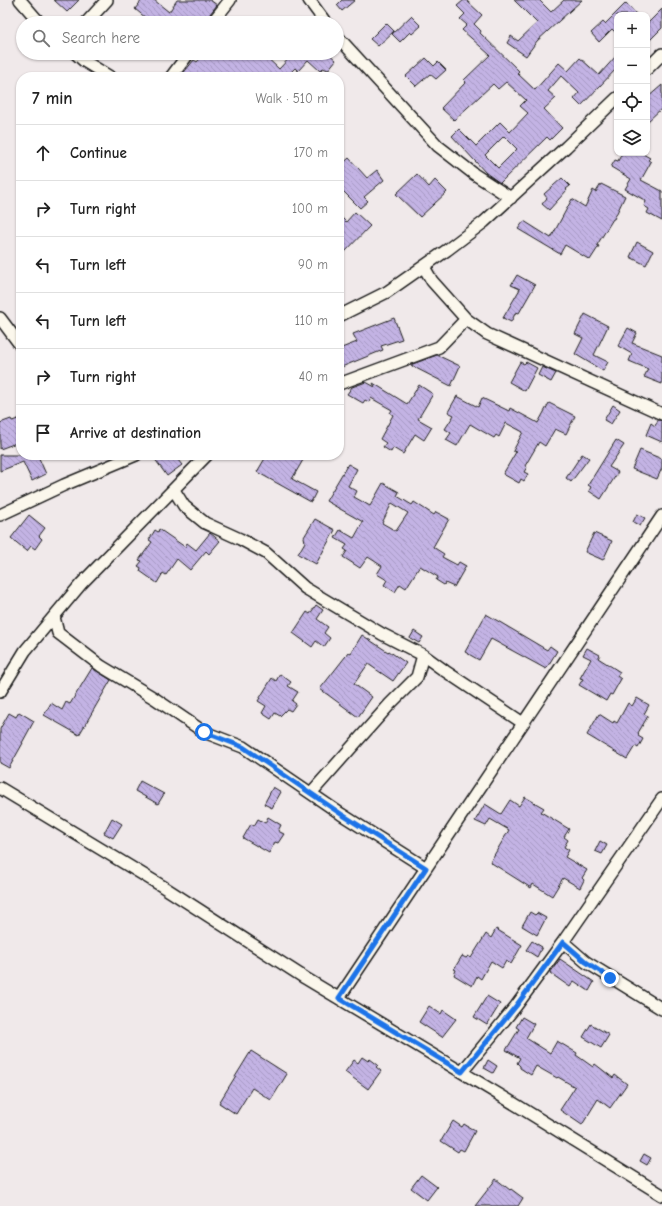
<!DOCTYPE html>
<html lang="en">
<head>
<meta charset="utf-8">
<style>
	body { margin:0; font-family:"Comic Neue",sans-serif; background:#f2f2f2; color:#222 }
	.controls { position:absolute; right:12px; top:12px; display:grid; overflow:hidden; border-radius:8px; box-shadow:0 1px 3px #0004 }
	.controls button { width:36px; height:36px; display:grid; place-items:center; padding:0; border:0; border-bottom:1px solid #e0e0e0; background:#fff; color:#222; font:20px sans-serif }
	.stop { position:absolute; width:12px; height:12px; margin:-9px; border:3px solid #1a73e8; border-radius:50%; background:#fff }
	.stop.end { background:#1a73e8; border-color:#fff; box-shadow:0 1px 4px #0008 }
	.list { margin:0; padding:0; list-style:none }
	h2 { display:flex; justify-content:space-between; align-items:center; height:52px; margin:0; padding:0 16px; font-size:17px }
	h2 small { font-size:13px; font-weight:400; color:#767676 }
	.list li { display:grid; grid-template-columns:26px 1fr auto; gap:12px; align-items:center; box-sizing:border-box; height:56px; padding:0 16px; border-top:1px solid #e0e0e0 }
	.list b { display:block; font-size:15px; white-space:nowrap }
	.list em { font-size:13px; font-style:normal; color:#767676 }
	.icon { flex:none; width:22px; height:22px; fill:none; stroke:currentColor; stroke-width:2; stroke-linecap:round; stroke-linejoin:round }
	.map { position:relative; flex:none; width:662px; height:1206px; overflow:hidden }
	.search { position:absolute; background:#fff; box-shadow:0 1px 3px #0004; left:16px; top:16px; width:328px; height:44px; display:flex; align-items:center; gap:10px; box-sizing:border-box; padding:0 14px; border-radius:22px; color:#767676; font-size:15px }
	.panel { position:absolute; background:#fff; box-shadow:0 1px 3px #0004; left:16px; top:72px; width:328px; height:388px; border-radius:16px }
	.map>svg:first-child { display:block }
</style>
</head>
<body>
<div class="map">
<svg width="662" height="1206" viewBox="0 0 662 1206">
	<defs>
		<pattern id="building-back-hatch" width="6" height="6" patternUnits="userSpaceOnUse"><rect width="6" height="6" fill="#c3b3e4"/><path d="M-1 5l2 2M0 0l6 6M5-1l2 2" fill="none" stroke="#a799c3"/></pattern>
	</defs>
	<rect width="100%" height="100%" fill="#f0e9ea"/>
	<filter id="ink" filterUnits="userSpaceOnUse"><feTurbulence type="fractalNoise" baseFrequency=".025" numOctaves="2"/><feDisplacementMap in="SourceGraphic" scale="8" xChannelSelector="R" yChannelSelector="G"/><feConvolveMatrix kernelMatrix="1 2 1 2 8 2 1 2 1" color-interpolation-filters="sRGB"/></filter>
	<g filter="url(#ink)">
		<path fill="url(#building-back-hatch)" stroke="#1c1c1c" fill-rule="evenodd" d="M54,0H79L67,12Z
			M142,0H154L169,12L177,0H210L217,5L206,19L205,23H152L135,9Z
			M342,0H355L342,11L337,5Z
			M464,0H466L482,15L474,24L481,31L480,33L519,71L517,73L535,90L559,63L568,71L580,58L599,75L617,55V68L581,106L574,99L579,93L561,76L548,91L556,98L544,109L562,128L550,140L547,137L500,183L486,173L452,136L459,129L476,146L500,122L510,132L528,113L520,106L526,100L506,82L498,89L493,84L454,120L441,108L466,82L464,80L490,55L462,30L467,25L460,19L465,14L457,6ZM504,136L517,149L498,168L485,155Z
			M514,0H539L551,12L564,0H582L537,41L526,56L507,43L511,36L518,41L537,23Z
			M626,3L637,15H617V34L612,29L599,42L591,33L603,22L605,24Z
			M662,9V28L647,43V24Z
			M411,16L421,26L412,34L410,32L400,42L392,34Z
			M386,23L394,31L378,46L370,39Z
			M205,53H262L279,69L294,53H328L336,60L328,70L323,68L320,71L308,60L298,71L295,68L287,76L288,77H180L194,60L197,62Z
			M426,58L434,66L438,62L446,70L436,79L430,74L416,86L406,76Z
			M662,85V108L647,122V98Z
			M622,153H641L650,158L648,160L651,162L641,180L662,191V221L647,213L649,209L644,206L646,201L625,189L631,179L611,167L615,160L618,161Z
			M349,158L367,178L377,170L384,180L364,197L368,201L360,208L339,187V167Z
			M417,174L429,187L435,180L447,192L420,217L396,194Z
			M562,178L570,186L566,189L567,190L549,210L542,204L547,198L544,194Z
			M601,184L625,196L614,219H613L597,245L599,246L590,260L565,245L560,254L518,229L524,221L551,238L572,199L585,207L593,190L596,192Z
			M355,212L370,226L343,254L339,251V215L346,222Z
			M637,242L653,251L646,265L630,257Z
			M517,275L535,285L519,313L516,312L511,322L503,318L520,289L511,285Z
			M585,314L608,326L594,355L608,362L603,371L575,354L583,338L575,334Z
			M394,318L402,339L381,346L383,350L339,368V349L357,342L353,334Z
			M628,328L637,333L632,343L662,355V384L644,377L648,369L629,361L632,354L618,346Z
			M437,355L460,366L451,386L410,365Z
			M520,362L524,364L526,362L537,368L525,391L509,382Z
			M542,367L556,373L551,382L538,375Z
			M366,382L375,387L373,383L407,404L419,385L433,394L418,419L432,427L424,440L415,434L403,454L393,448L391,452L383,447L386,443L380,439L393,415L390,413L392,410L371,398L369,402L365,400L363,403L347,394L352,387Z
			M457,396L478,407L482,398L509,411L510,408L538,423L549,403L575,416L566,434L555,429L545,446L539,442L525,466L527,467L524,472L528,474L524,481L521,479L519,483L503,474L516,452L513,451L523,432L506,423L499,437L496,435L494,438L470,424L457,446L446,440L451,433L445,429L454,415L448,412Z
			M613,405L620,410L611,424L604,420Z
			M21,418V432L16,434L19,442L0,449V423L11,419L12,421Z
			M658,420L662,421V442L646,435L651,423L655,426Z
			M616,440L624,445L609,467L618,472L601,499L589,491L591,487L588,485Z
			M640,450L662,459V468L657,479L632,469Z
			M582,454L589,458L571,482L566,478Z
			M0,455H39L38,456L46,474L32,481L23,462L0,471Z
			M152,455H185L178,460L182,465L167,476Z
			M267,455H295L303,460L292,479L316,492L311,502L257,472Z
			M348,464L357,469L348,486L357,491L354,497L370,506L383,483L399,492L397,496L412,505L414,502L434,515L436,512L449,519L433,547L444,554L442,557L457,565L459,562L466,566L454,587L445,583L444,585L436,580L438,577L420,566L406,588L400,584L395,592L384,585L387,580L377,574L382,566L368,557L360,568L343,557L347,551L344,549L347,545L335,538L340,530L354,538L363,522L326,501ZM392,503L408,513L396,531L382,523Z
			M637,514L645,518L640,526L633,522Z
			M29,515L45,528L39,536L42,539L35,549L31,546L27,551L11,538Z
			M315,519L335,530L316,564L298,554L305,542L304,537Z
			M159,529L185,547L187,543L196,550L210,533L220,541L209,554L206,551L190,570L177,559L166,575L163,573L157,583L140,571L141,568L138,566L142,561L139,560L152,542L149,540L155,530L158,532Z
			M594,533L612,541L603,560L585,552Z
			M316,605L323,610L317,619L328,627L324,633L330,638L324,647L316,641L312,647L293,633L307,612L310,614Z
			M486,614L547,650L550,646L557,651L546,669L491,639L479,660L465,652Z
			M414,631L423,637L419,643L410,638Z
			M362,635L388,652L389,651L406,663L393,681L368,664L354,684L372,697L358,717L320,689L349,652L351,653Z
			M587,648L600,655L598,658L620,672L617,676L621,679L612,695L610,694L606,701L579,685L583,679L580,678L591,659L583,655Z
			M92,668L111,680L79,735L44,715L51,703L62,710L66,702L70,704Z
			M280,674L291,682L288,686L298,692L292,701L296,704L291,711L287,709L280,716L275,713L271,719L262,713L266,706L258,701L272,678L276,681Z
			M637,698L649,705L644,714L648,716L638,733L639,734L638,736L643,739L638,748L635,746L627,759L587,735L599,714L613,723L614,721L617,723L628,703L632,706Z
			M19,712L34,721L22,743H23L9,768L0,763V729L9,713L16,717Z
			M140,781L164,794L158,804L135,791Z
			M273,787L281,792L272,808L264,804Z
			M525,797L544,808L541,812L569,829L564,837L568,840L564,847L569,850L565,857L587,870L582,878L584,880L580,888L563,878L552,896L533,884L531,888L490,862L509,830L490,819L486,826L475,821L485,804L501,814L510,800L519,806Z
			M268,817L281,825L278,831L284,834L278,843L275,842L269,853L243,838L251,824L254,826L258,819L265,823Z
			M112,818L122,824L113,838L104,833Z
			M600,841L607,845L602,854L595,851Z
			M530,912L535,915L537,913L546,918L537,935L522,926Z
			M496,929L522,945L511,964L506,961L502,968L491,961L481,979L477,976L472,986L454,975L456,970L454,969L462,956L466,958L468,956L471,958L486,934L491,938Z
			M532,941L542,947L537,957L526,950Z
			M560,959L594,982L589,991L574,981L570,987L550,973Z
			M487,996L500,1004L487,1025L474,1017Z
			M429,1006L441,1014L443,1010L456,1019L442,1037L419,1022Z
			M522,1017L534,1024L526,1038L550,1053L557,1041L577,1053L576,1055L593,1067L595,1064L613,1078L615,1075L627,1084L610,1108L598,1099L582,1125L560,1110L575,1087L558,1077L557,1078L536,1066L531,1075L520,1068V1066L517,1063L520,1058L506,1050L519,1029L516,1027Z
			M591,1024L609,1035L601,1048L583,1037Z
			M251,1051L287,1074L271,1100L252,1088L236,1114L219,1103Z
			M362,1057L368,1061L370,1059L378,1065L376,1067L381,1071L368,1089L345,1072L354,1060L358,1063Z
			M488,1060L497,1066L493,1073L484,1068Z
			M453,1121L462,1127L464,1124L475,1131L464,1151L460,1149L458,1152L441,1141Z
			M644,1154L651,1158L647,1165L640,1161Z
			M421,1175L437,1187L427,1200L411,1188Z
			M496,1179L510,1190L511,1189L523,1198L518,1206H475Z"/>
		<g fill="none" stroke-linecap="round" stroke-linejoin="round">
			<defs>
				<path id="minor" d="M20,0L40,23
					M309,0L326,23
					M86,23L107,0
					M212,23L230,0
					M337,36L438,146L474,174L511,198
					M75,53L84,61L110,77
					M647,69L662,54
					M171,77L189,53
					M424,267L432,281L466,319L487,334L662,414
					M339,316L387,292L447,250L484,222L566,147L617,98
					M0,318L21,346
					M339,384L439,347L466,319
					M174,490L184,506L205,523L240,539L266,553L305,588L382,634L423,655L445,671L523,723
					M0,515L64,485L136,455
					M54,617L58,633L101,666L154,698L204,732L243,747L341,814L426,868
					M0,692L25,651L81,584L207,455
					M0,788L162,886L305,978L518,1106L662,1195
					M311,793L390,704L417,677L423,655
					M563,942L586,962L662,1009
					M339,998L662,516
					M462,1072L516,1006L563,942L662,799"/>
			</defs>
			<use href="#minor" stroke="#1c1c1c" stroke-width="14"/>
			<use href="#minor" stroke="#fbf7ec" stroke-width="11"/>
		</g>
	</g>
	<g fill="none" stroke-linecap="round" stroke-linejoin="round" filter="url(#ink)">
		<path stroke="#1a73e8" stroke-width="5" d="M204,732L243,747L341,814L426,868L339,998L462,1072L516,1006L563,942L586,962L610,978"/>
	</g>
</svg>
<div class="controls">
<button>+</button>
<button>−</button>
<button><svg class="icon" aria-label="locate" viewBox="0 0 24 24"><circle cx="12" cy="12" r="6"/><path d="M12 2v4M12 18v4M2 12h4M18 12h4"/></svg></button>
<button><svg class="icon" aria-label="layers" viewBox="0 0 24 24"><path d="M12 4l9 5-9 5-9-5zM3 14l9 5 9-5"/></svg></button>
</div>
<div class="stop" style="left:204px;top:732px"></div>
<div class="stop end" style="left:610px;top:978px"></div>
<div class="search"><svg class="icon" aria-label="search" viewBox="0 0 24 24"><circle cx="10" cy="10" r="6"/><path d="M15 15l6 6"/></svg>Search here</div>
<section class="panel">
<h2>7 min<small>Walk · 510 m</small></h2>
<ul class="list">
<li><svg class="icon" aria-label="ahead" viewBox="0 0 24 24"><path d="M12 20V5M6 11l6-6 6 6"/></svg><div><b>Continue</b></div><em>170 m</em></li>
<li><svg class="icon" aria-label="right" viewBox="0 0 24 24"><path d="M7 20v-9h11M14 6l5 5-5 5"/></svg><div><b>Turn right</b></div><em>100 m</em></li>
<li><svg class="icon" aria-label="left" viewBox="0 0 24 24"><path d="M17 20v-9H6M10 6l-5 5 5 5"/></svg><div><b>Turn left</b></div><em>90 m</em></li>
<li><svg class="icon" aria-label="left" viewBox="0 0 24 24"><path d="M17 20v-9H6M10 6l-5 5 5 5"/></svg><div><b>Turn left</b></div><em>110 m</em></li>
<li><svg class="icon" aria-label="right" viewBox="0 0 24 24"><path d="M7 20v-9h11M14 6l5 5-5 5"/></svg><div><b>Turn right</b></div><em>40 m</em></li>
<li><svg class="icon" aria-label="arrive" viewBox="0 0 24 24"><path d="M6 21V4h12l-3 4 3 4H6"/></svg><div><b>Arrive at destination</b></div></li>
</ul>
</section>
</div>
</body>
</html>
